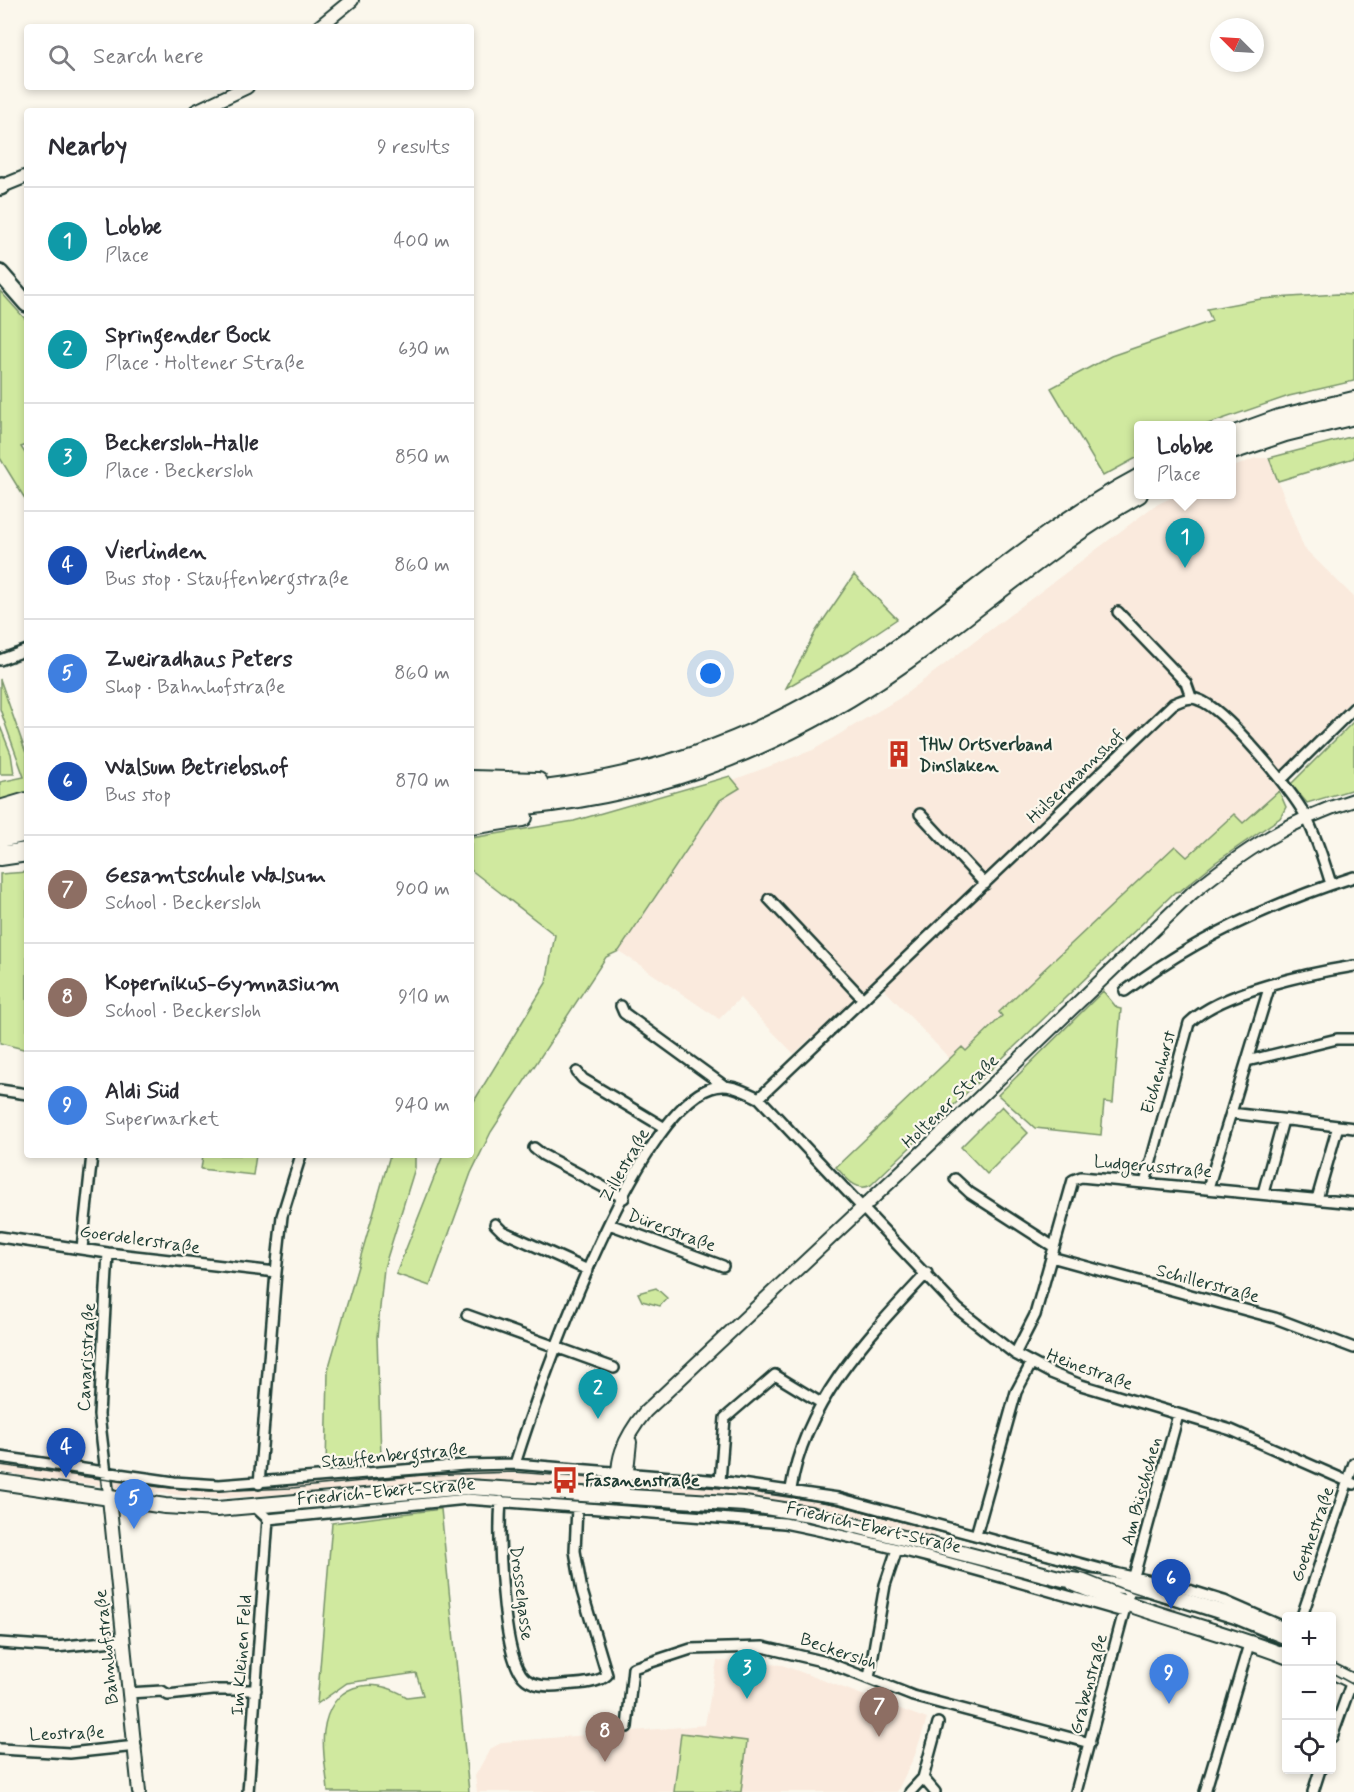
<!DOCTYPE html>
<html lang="en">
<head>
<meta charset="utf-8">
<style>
	body { margin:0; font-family:Mynerve,sans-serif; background:#f2f2f3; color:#2b2b33 }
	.controls { position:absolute; right:18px; bottom:18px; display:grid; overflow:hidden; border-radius:6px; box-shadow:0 3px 9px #0003 }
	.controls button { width:54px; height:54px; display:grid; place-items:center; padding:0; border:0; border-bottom:2px solid #e1e1e2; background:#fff; color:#2b2b33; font:30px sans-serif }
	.compass { position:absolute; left:1210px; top:18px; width:54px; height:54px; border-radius:50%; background:#fff; box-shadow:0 3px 9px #0003; rotate:294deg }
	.you { position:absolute; left:711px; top:674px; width:21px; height:21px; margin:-15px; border:4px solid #fff; border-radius:50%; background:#1a73e8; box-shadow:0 0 0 9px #1a73e833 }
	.badge { display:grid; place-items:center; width:39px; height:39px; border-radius:50%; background:#0f766e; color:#fff; font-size:20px; font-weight:700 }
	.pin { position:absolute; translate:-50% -50px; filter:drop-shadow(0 2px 3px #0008) }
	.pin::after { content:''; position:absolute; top:32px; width:21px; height:18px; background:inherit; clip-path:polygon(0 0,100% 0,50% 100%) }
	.popup { position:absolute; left:1134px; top:421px; width:102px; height:78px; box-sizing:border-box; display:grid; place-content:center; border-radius:6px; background:#fff; filter:drop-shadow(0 2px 4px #0005); font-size:20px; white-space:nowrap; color:#7c7c81 }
	.popup b { font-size:22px; color:#2b2b33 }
	.popup::after { content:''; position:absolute; left:50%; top:100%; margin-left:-12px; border:12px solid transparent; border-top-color:#fff }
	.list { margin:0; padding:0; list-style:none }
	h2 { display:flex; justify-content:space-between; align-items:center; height:78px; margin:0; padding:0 24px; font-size:26px }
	h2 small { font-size:20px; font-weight:400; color:#7c7c81 }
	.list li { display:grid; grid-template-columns:39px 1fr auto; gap:18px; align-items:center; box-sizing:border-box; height:108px; padding:0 24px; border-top:2px solid #e1e1e2 }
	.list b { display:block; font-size:22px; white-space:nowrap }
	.list p { margin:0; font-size:20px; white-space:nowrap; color:#7c7c81 }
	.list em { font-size:20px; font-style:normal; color:#7c7c81 }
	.icon { flex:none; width:33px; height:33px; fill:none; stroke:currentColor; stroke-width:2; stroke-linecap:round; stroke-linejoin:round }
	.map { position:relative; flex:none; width:1354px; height:1792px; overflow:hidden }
	.search { position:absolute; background:#fff; box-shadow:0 3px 9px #0003; left:24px; top:24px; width:450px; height:66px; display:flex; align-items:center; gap:15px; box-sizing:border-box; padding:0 21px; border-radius:6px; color:#7c7c81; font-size:22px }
	.panel { position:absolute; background:#fff; box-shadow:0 3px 9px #0003; left:24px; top:108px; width:450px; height:1050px; border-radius:6px }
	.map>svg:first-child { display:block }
</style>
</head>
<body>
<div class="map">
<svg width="1354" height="1792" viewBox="0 0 1354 1792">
	<rect width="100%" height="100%" fill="#fbf7ec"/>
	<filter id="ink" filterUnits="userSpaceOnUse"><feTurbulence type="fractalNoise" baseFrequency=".0167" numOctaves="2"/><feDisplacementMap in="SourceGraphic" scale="12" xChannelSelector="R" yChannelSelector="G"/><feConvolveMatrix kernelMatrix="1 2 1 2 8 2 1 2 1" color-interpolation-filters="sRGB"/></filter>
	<g filter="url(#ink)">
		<path fill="#faeadd" d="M1255,458H1269L1304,548L1354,597V710L1287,779L1286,790L1279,791L1243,823L1233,814L1187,857L1175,846L999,1013L1002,1016L966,1051L962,1048L950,1059L883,988L822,1048L812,1037L794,1054L740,998L719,1019L619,951L721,800L739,788L733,780L813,750L900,698L1154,506L1177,495L1232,494V468Z
			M0,1462L34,1467L42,1465L97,1474L98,1476L207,1488L292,1485L466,1469L538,1468L736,1486L841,1502L937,1528L934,1537L838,1512L746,1496L516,1481L466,1480L292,1495L205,1498L36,1478L0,1471Z
			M717,1661L782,1665L927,1719L915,1755L897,1792H477L475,1776L490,1749L503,1742L705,1725Z"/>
		<path fill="#d0e99f" stroke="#78936a" stroke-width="1.5" d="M0,291L27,321V445L21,447L27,456V502L0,458Z
			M1338,294L1354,295V381L1289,396L1205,425L1138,426V457L1103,476L1051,388L1111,356L1212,321L1207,309L1261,299Z
			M1354,436V458L1278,481L1269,458Z
			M854,575L897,619L849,651L786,688L816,631Z
			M0,679L27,756V795L0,803V782L24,777L0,709Z
			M1354,721V789L1307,803L1291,784Z
			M0,726L11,754L14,774H0Z
			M730,776L740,788L720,800L619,951L606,957L491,1132L471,1173L430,1286L396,1274L443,1155H471V1106L546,983L555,935L471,870V838L574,821Z
			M1279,791L1286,807L1280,818L1216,862L1180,891L1175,892L871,1185C856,1193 846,1177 836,1167L962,1047L966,1051L1002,1016L999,1012L1175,846L1187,857L1234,814L1243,823Z
			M27,872V1050L0,1043V874Z
			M1103,991L1117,1008L1121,1009L1113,1103L1104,1102L1101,1135L1035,1128L998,1095Z
			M1002,1106L1028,1133L987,1174L961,1147Z
			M203,1155H256L253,1175L201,1169Z
			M390,1155H415V1168L384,1268L377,1337L381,1456L326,1468L328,1370Z
			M656,1288L667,1298L660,1306L642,1301L638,1293Z
			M441,1509L469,1792H328C327,1773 321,1750 324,1731C330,1684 370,1674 407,1697L423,1695L416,1673L347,1683L317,1704L332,1523Z
			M681,1733L747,1741L741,1792H674Z"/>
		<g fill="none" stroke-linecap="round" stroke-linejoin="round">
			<defs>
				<path id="minor" d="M1118,612L1186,683L1191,697
					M0,660L27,650
					M1282,779L1354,708
					M920,814L985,884
					M769,899L863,999
					M1125,991C1194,939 1272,903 1354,877
					M621,1006L624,1013L723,1085
					M1247,1061L1337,1039H1354
					M577,1072L583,1079L665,1128
					M0,1090L27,1094
					M759,1098L1173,704C1182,700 1190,696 1199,700C1224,708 1292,790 1305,815C1316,836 1324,861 1331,884
					M1231,1113L1354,1128
					M534,1148L543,1155L624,1198
					M955,1179L970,1193L1054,1247
					M1145,1183L1189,1023C1220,992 1310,973 1354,966
					M1208,1188L1270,985
					M1263,1193L1283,1120
					M1317,1199L1338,1126
					M495,1224L502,1231L588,1270
					M609,1224L723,1266
					M0,1237L108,1253L276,1272L259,1484
					M82,1248L92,1155
					M108,1253L99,1415L109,1498
					M1051,1257L1275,1318L1354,1348
					M276,1272L282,1216L301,1155
					M467,1315L614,1368
					M1015,1354L1035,1315L1073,1180L1081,1177L1354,1203
					M0,1457L174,1482L219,1485L465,1465L515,1464L720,1481L838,1498L1119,1574L1179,1587L1224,1601L1286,1628
					M515,1464C539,1387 635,1113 711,1088C728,1082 744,1091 759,1098L958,1309L1015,1354L1051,1373L1081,1385L1231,1430L1354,1484
					M720,1481L725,1418L775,1375L821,1403
					M791,1489C804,1402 869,1335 927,1273
					M501,1501C498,1536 502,1647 521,1674C530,1687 548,1687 563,1685C575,1684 598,1684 607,1675L582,1591L575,1551L577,1507
					M255,1507L268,1519L467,1499L784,1523C899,1546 1011,1580 1124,1612
					M976,1535L1016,1392L1031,1364
					M1134,1576L1178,1415
					M1302,1616L1354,1463
					M0,1643L56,1647L123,1640
					M869,1678L885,1585L897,1549
					M128,1693L162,1691L168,1695L213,1690H256
					M627,1727L633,1668L691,1649L763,1647L826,1662L913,1696L1090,1743
					M1332,1737L1352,1681
					M0,1749L70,1753L136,1746
					M923,1778L935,1792
					M248,1792L268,1519
					M910,1792L923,1778L938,1723
					M1076,1792L1131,1585
					M1205,1792L1250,1641
					M1313,1792L1320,1770"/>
				<path id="tertiary" d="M319,27L352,0
					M196,111L247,87
					M0,187L27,176
					M595,1494L616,1472
					M621,1495C612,1462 625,1437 645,1412L955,1121L1192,893C1242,852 1291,819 1354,800
					M621,1495L626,1480L630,1442
					M109,1498L139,1792"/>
				<path id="secondary" d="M0,1482L165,1506L217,1509L467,1487L745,1504L810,1514L1063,1579L1148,1589L1237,1617L1286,1638
					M1073,1583C1143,1613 1216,1629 1286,1656
					M1332,1671L1354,1682"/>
				<path id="primary" d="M0,187L2,186
					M0,273L27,304"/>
				<path id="motorway" d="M1232,436L1279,419L1354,401
					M1232,450L1285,432L1354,415
					M471,780L538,782
					M471,796C634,789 765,744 898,649C977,592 1051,525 1138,479
					M471,809C635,802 772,755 906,660C983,605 1055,540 1138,494
					M0,810L27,802
					M0,824L27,819
					M471,825L523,817
					M0,838L27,832
					M0,856L27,852"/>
			</defs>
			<use href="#minor" stroke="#1f3d34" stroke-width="14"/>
			<use href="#tertiary" stroke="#1f3d34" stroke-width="16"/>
			<use href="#secondary" stroke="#1f3d34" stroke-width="18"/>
			<use href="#primary" stroke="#1f3d34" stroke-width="20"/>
			<use href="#motorway" stroke="#1f3d34" stroke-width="22"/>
			<use href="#minor" stroke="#fbf7ec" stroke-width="9"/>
			<use href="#tertiary" stroke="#fbf7ec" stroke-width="12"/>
			<use href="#secondary" stroke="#fbf7ec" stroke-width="14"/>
			<use href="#primary" stroke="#fbf7ec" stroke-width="15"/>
			<use href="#motorway" stroke="#fbf7ec" stroke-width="18"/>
			<path stroke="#1f3d34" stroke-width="1.5" d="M0,1465L160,1487L210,1491L292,1488L423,1475L515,1472L772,1492L839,1505L1057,1563L1120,1588L1232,1623L1286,1645
				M1332,1673L1354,1685"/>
		</g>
	</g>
	<defs>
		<symbol id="building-bare" viewBox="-9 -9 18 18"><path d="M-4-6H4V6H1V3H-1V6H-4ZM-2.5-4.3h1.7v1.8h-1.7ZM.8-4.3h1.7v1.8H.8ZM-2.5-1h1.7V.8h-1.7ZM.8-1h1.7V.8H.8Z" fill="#c8321e" stroke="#fbf7ec" stroke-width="2.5" paint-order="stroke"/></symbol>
		<symbol id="bus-bare" viewBox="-9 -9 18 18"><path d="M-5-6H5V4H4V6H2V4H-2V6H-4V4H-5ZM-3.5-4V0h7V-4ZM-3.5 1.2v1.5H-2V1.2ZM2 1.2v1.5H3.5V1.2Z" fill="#c8321e" stroke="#fbf7ec" stroke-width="2.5" paint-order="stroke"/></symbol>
	</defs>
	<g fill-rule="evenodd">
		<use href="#building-bare" x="880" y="735" width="38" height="38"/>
		<use href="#bus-bare" x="546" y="1461" width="38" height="38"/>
	</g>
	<g text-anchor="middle" stroke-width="4.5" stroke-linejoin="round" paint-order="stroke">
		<g font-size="18" font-weight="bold" fill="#1f3d34" stroke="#fbf7ec" text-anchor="start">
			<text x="919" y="750">THW Ortsverband<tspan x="919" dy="21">Dinslaken</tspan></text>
			<text x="585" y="1486">Fasanenstraße</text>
		</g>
		<g font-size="18" fill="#1f3d34" stroke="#fbf7ec">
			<text transform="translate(1075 776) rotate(-44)" y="6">Hülsermannshof</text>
			<text transform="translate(1158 1072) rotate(-74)" y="6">Eichenhorst</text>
			<text transform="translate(950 1101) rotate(-44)" y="6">Holtener Straße</text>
			<text transform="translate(624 1165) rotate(-60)" y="6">Zillestraße</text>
			<text transform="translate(1153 1166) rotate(5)" y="6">Ludgerusstraße</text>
			<text transform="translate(672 1230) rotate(20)" y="6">Dürerstraße</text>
			<text transform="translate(140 1239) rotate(8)" y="6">Goerdelerstraße</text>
			<text transform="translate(1208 1283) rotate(15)" y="6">Schillerstraße</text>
			<text transform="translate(86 1357) rotate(-87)" y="6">Canarisstraße</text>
			<text transform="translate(1090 1369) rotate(20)" y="6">Heinestraße</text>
			<text transform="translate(394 1455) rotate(-5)" y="6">Stauffenbergstraße</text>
			<text transform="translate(386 1491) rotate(-5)" y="6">Friedrich-Ebert-Straße</text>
			<text transform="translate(1141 1491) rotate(-75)" y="6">Am Büschchen</text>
			<text transform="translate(874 1527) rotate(13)" y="6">Friedrich-Ebert-Straße</text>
			<text transform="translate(1312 1534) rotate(-71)" y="6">Goethestraße</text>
			<text transform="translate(522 1593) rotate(83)" y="6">Drosselgasse</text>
			<text transform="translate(106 1647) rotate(-96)" y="6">Bahnhofstraße</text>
			<text transform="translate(839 1651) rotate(19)" y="6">Beckersloh</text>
			<text transform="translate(241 1655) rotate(-86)" y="6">Im Kleinen Feld</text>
			<text transform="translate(1088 1684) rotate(-75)" y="6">Grabenstraße</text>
			<text transform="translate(67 1733) rotate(-2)" y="6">Leostraße</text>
		</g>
	</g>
</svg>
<div class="controls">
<button>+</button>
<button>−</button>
<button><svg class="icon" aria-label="locate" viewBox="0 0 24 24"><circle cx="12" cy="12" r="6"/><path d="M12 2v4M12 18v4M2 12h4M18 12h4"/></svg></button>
</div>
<svg class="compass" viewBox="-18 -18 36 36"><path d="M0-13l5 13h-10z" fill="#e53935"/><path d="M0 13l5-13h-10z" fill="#7c7c81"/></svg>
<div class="you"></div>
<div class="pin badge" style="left:1185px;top:568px;background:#0f9aa8">1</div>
<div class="popup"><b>Lobbe</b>Place</div>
<div class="pin badge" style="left:598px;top:1419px;background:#0f9aa8">2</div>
<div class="pin badge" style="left:747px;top:1699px;background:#0f9aa8">3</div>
<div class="pin badge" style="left:66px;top:1478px;background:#1a4fb4">4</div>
<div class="pin badge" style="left:134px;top:1529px;background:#3f7fe0">5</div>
<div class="pin badge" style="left:1171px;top:1609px;background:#1a4fb4">6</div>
<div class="pin badge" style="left:879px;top:1737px;background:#8d6e63">7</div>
<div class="pin badge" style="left:605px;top:1762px;background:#8d6e63">8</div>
<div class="pin badge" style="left:1169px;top:1704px;background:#3f7fe0">9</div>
<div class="search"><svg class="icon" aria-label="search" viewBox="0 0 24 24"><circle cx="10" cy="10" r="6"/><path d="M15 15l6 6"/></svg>Search here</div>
<section class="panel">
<h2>Nearby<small>9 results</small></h2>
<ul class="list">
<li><span class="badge" style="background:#0f9aa8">1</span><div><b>Lobbe</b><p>Place</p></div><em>400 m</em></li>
<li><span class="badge" style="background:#0f9aa8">2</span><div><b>Springender Bock</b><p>Place · Holtener Straße</p></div><em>630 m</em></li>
<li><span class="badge" style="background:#0f9aa8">3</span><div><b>Beckersloh-Halle</b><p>Place · Beckersloh</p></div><em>850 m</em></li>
<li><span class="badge" style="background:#1a4fb4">4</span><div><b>Vierlinden</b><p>Bus stop · Stauffenbergstraße</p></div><em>860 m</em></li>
<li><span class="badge" style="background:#3f7fe0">5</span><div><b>Zweiradhaus Peters</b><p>Shop · Bahnhofstraße</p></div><em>860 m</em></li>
<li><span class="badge" style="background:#1a4fb4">6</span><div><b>Walsum Betriebshof</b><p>Bus stop</p></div><em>870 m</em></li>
<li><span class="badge" style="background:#8d6e63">7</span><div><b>Gesamtschule Walsum</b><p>School · Beckersloh</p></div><em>900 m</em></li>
<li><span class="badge" style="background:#8d6e63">8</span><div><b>Kopernikus-Gymnasium</b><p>School · Beckersloh</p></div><em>910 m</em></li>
<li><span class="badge" style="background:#3f7fe0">9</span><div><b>Aldi Süd</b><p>Supermarket</p></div><em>940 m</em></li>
</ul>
</section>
</div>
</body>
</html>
